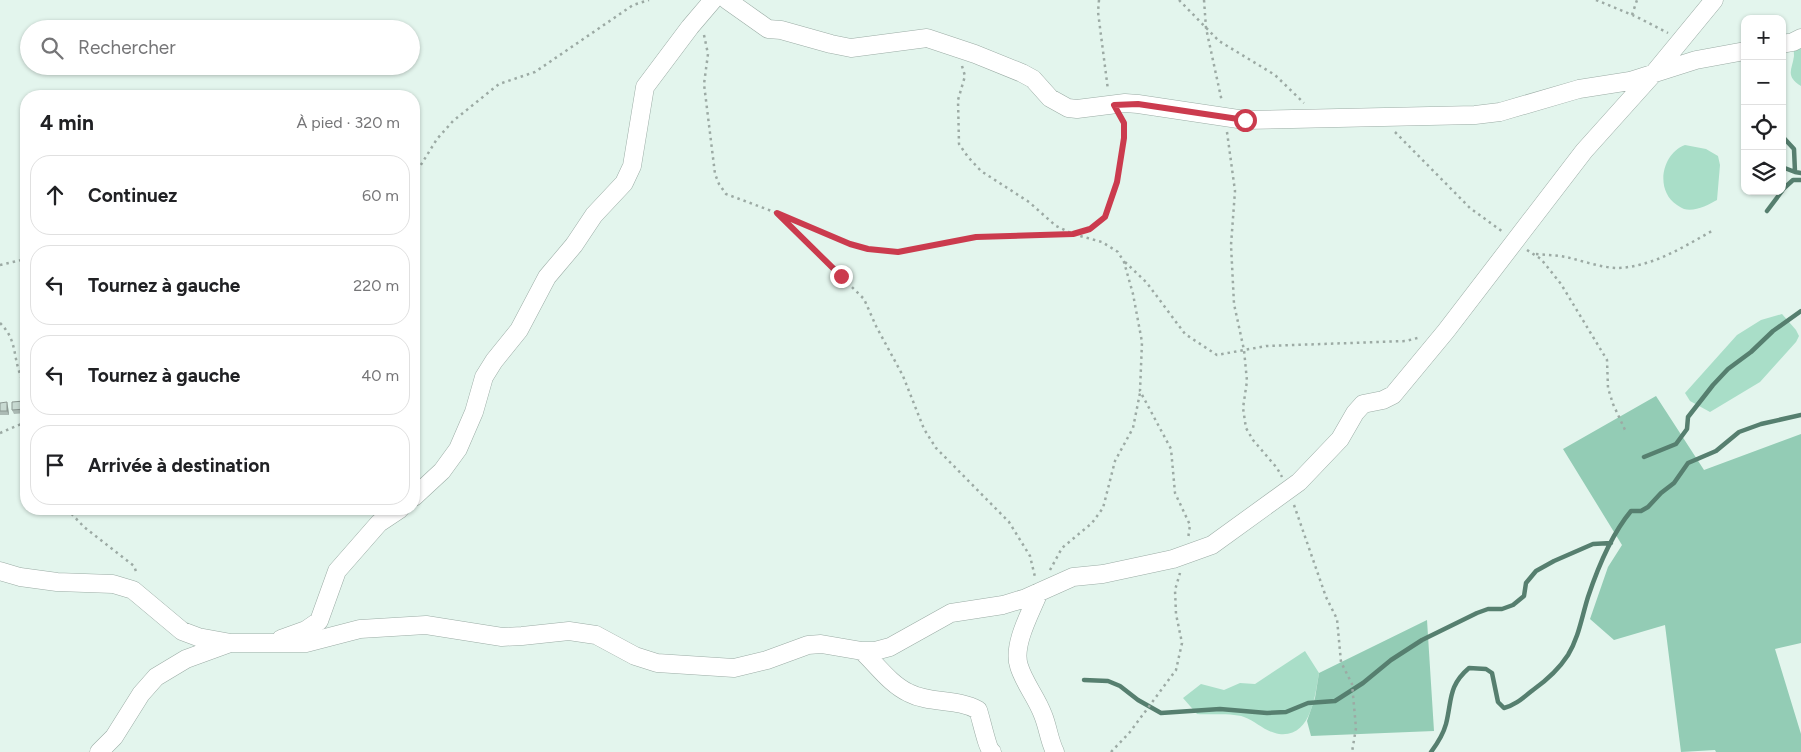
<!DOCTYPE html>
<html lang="fr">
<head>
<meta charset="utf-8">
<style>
	body { margin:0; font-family:Figtree,sans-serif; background:#f6f6f6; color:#202124 }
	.controls { position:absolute; right:15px; top:15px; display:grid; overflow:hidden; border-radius:10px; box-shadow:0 1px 4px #0004 }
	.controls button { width:45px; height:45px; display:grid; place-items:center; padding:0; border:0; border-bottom:1px solid #e0e0e0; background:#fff; color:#202124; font:25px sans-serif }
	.stop { position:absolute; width:15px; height:15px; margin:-11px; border:4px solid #cb3b4e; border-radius:50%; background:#fff }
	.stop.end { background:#cb3b4e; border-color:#fff; box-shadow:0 1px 5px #0008 }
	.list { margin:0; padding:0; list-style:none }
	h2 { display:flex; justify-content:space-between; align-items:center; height:65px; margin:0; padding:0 20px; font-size:21px }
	h2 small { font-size:16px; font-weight:400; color:#757577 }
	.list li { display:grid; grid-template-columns:32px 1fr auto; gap:15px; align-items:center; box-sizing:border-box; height:80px; margin:0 10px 10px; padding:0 10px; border:1px solid #e0e0e0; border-radius:20px }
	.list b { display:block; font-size:19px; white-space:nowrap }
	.list em { font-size:16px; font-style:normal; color:#757577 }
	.icon { flex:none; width:28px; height:28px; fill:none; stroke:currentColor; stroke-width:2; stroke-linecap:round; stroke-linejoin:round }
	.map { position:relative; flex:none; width:1801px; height:752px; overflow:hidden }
	.search { position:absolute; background:#fff; box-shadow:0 1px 4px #0004; left:20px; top:20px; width:400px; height:55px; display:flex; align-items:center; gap:12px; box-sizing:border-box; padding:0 18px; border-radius:28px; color:#757577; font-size:19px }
	.panel { position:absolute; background:#fff; box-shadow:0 1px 4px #0004; left:20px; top:90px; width:400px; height:425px; border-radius:20px }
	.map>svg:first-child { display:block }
</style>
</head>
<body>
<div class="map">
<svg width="1801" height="752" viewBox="0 0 1801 752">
	<rect width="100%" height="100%" fill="#e3f5ed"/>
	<path fill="#a9dec8" d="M1801,38V86C1785,76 1792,70 1794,56C1794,51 1793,46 1793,42Z
		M1685,145L1706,149L1718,156L1720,165L1717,200C1708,205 1695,212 1684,209C1681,208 1679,206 1677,205C1655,191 1661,154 1685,145Z
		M1782,314L1796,330L1799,336L1796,342L1760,382L1710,412L1690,401L1685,393L1737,335L1761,320Z
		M1305,651L1319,673C1315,696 1311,738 1279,734C1265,732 1256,721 1244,717C1234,713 1209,715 1197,714L1183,698L1201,684L1224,690L1240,683L1255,684Z"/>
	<path fill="#93ccb5" d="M1656,396L1704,470L1801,434V643L1775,649L1801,734V752H1716L1715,750L1681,752L1665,625L1614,640L1590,619L1608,567L1622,545L1563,449Z
		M1427,620L1434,731L1311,736L1307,721L1315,698L1319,673Z"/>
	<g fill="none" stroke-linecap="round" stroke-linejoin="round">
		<path stroke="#567f6f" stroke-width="4.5" d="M1782,136L1794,149L1795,172L1801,173
			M1782,167L1795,172
			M1782,190L1793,180H1801
			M1767,211L1782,191
			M1644,457L1676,444L1687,429L1688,417L1713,385L1728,369L1751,352L1773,331L1801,311
			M1084,680L1108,681L1120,686L1138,700L1161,713L1220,709L1267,713L1286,712L1308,703L1335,701L1363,683L1391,660L1422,640L1477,613L1488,609H1502L1513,605L1524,596L1526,583L1536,571L1554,561L1593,544L1611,543
			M1431,752C1437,744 1443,735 1446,724C1452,700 1448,686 1469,668L1486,669L1492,673L1498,702L1504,708C1516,705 1524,697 1533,690C1547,680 1559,669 1568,655C1579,637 1582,616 1588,597C1598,567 1611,535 1631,511H1641L1648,507L1661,493L1674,483L1688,463L1716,451L1739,432L1761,424L1801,415"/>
		<defs>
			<path id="street" d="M727,0L768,29L781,30L831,44L851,48L927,38L975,54L1022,73L1033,79L1050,98L1068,108L1077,109L1125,103L1138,104L1245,120L1475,115L1500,112L1579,89L1630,81L1696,60L1745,51
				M1782,44L1793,42L1801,38
				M414,497L442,471L458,449L474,412L484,377L494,361L519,330L547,277L574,245L594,215L624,183L632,166L645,87L690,27L713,0
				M0,571L20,577L57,582L113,584L133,590L182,631L198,637L231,643H306L360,629L426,625L502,637L522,636L569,631L596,635L635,656L657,663L734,668L767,660L808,645L821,644L862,651H875L890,647L951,613L1003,605L1026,598L1073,577L1103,574L1173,559L1212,545L1299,482L1340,439L1355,413L1363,404L1383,400L1393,395L1446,331L1584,151L1654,73L1714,0
				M1039,592C1031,612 1012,645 1019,666C1024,683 1037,698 1043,715C1048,727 1049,740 1055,752
				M281,639L306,630L319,621L337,571L379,523L400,509
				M862,651C877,665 890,684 909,693C930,704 957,698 978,710C981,718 987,748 992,752
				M99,752L114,737L141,694L156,677L186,659L230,643"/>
		</defs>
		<use href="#street" stroke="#9baca5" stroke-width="19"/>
		<path stroke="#9caaa4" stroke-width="2.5" stroke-dasharray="2.5 4" stroke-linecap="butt" d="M1099,0L1098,12L1108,90
			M1179,0L1219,41L1275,75L1304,103
			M1204,0L1206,28L1222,102
			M1596,0L1635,16L1668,33
			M1632,15L1637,0
			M704,35L708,54L704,84L715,174L719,184L726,194L777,213L849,244L868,249L898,252L975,237L1073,234L1090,229L1105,217L1117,182L1121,159L1124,138V123L1121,118
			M962,66L965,76L958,100L959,144L968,157L981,171L1029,202L1056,226L1073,234L1102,242L1118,252L1124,262L1133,294L1142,342L1140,391L1171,449L1175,493L1190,525L1188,539
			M1227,132L1235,191L1231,245L1234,304L1244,350L1247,381L1243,408L1246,428L1253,440L1277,468L1282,477
			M1395,132L1470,208L1503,232
			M414,176L437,139L453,121L499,84L535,72L633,5L649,0
			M778,214L864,299L876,326L903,376L924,429L936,448L1009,522L1030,556L1035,577
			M1527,250L1541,259L1561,284L1607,360L1608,388L1613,404L1626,432
			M1536,254C1546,255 1556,255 1566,257C1583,261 1602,268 1619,268C1654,266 1683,247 1712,231
			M1125,262L1147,283L1185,334L1217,355L1266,346L1406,341L1421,337
			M0,265L26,259
			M0,323C16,339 13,352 19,371C21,378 24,384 26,390
			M0,433L26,422
			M1294,505L1326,597L1337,619L1341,662L1352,684L1356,728L1352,752
			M67,509L84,527L134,566L137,574
			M1050,570L1062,548L1092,523L1103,508L1115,461L1133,428L1140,393
			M1111,752L1130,732L1176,670L1182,643L1176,614L1175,590L1180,573"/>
		<use href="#street" stroke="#fff" stroke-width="18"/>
	</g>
	<path fill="#acbbb5" d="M24,401L26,405V413L14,414L12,410Z
		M0,403L8,407L9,415H0Z"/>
	<path fill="#8c9993" d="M7,402L8,407L9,415L7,411Z"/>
	<path fill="#c8dad2" stroke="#8c9993" d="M24,401L25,409L12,410V402Z
		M7,402V411H0V403Z"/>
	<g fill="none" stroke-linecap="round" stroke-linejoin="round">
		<path stroke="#cb3b4e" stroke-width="6" d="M841,276L777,213L850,244L868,249L898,252L976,237L1073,234L1090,229L1105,217L1117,182L1124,138V123L1114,105L1138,104L1245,120"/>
	</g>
</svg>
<div class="controls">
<button>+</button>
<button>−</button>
<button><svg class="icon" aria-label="locate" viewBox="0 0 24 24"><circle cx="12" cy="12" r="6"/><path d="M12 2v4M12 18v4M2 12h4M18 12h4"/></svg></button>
<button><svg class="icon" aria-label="layers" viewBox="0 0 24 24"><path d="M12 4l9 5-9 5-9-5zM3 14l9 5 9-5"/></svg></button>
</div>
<div class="stop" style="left:1245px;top:120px"></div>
<div class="stop end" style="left:841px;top:276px"></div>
<div class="search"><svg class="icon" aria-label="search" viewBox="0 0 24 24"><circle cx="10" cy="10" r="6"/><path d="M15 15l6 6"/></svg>Rechercher</div>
<section class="panel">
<h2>4 min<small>À pied · 320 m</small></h2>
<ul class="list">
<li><svg class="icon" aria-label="ahead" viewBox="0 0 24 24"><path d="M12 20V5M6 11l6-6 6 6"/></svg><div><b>Continuez</b></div><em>60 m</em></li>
<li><svg class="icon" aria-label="left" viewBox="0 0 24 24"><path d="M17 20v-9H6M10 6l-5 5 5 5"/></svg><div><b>Tournez à gauche</b></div><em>220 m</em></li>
<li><svg class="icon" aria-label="left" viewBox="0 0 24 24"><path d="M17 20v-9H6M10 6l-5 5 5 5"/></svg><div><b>Tournez à gauche</b></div><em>40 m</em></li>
<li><svg class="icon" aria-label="arrive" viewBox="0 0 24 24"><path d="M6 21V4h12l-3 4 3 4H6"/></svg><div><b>Arrivée à destination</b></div></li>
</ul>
</section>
</div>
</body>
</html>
